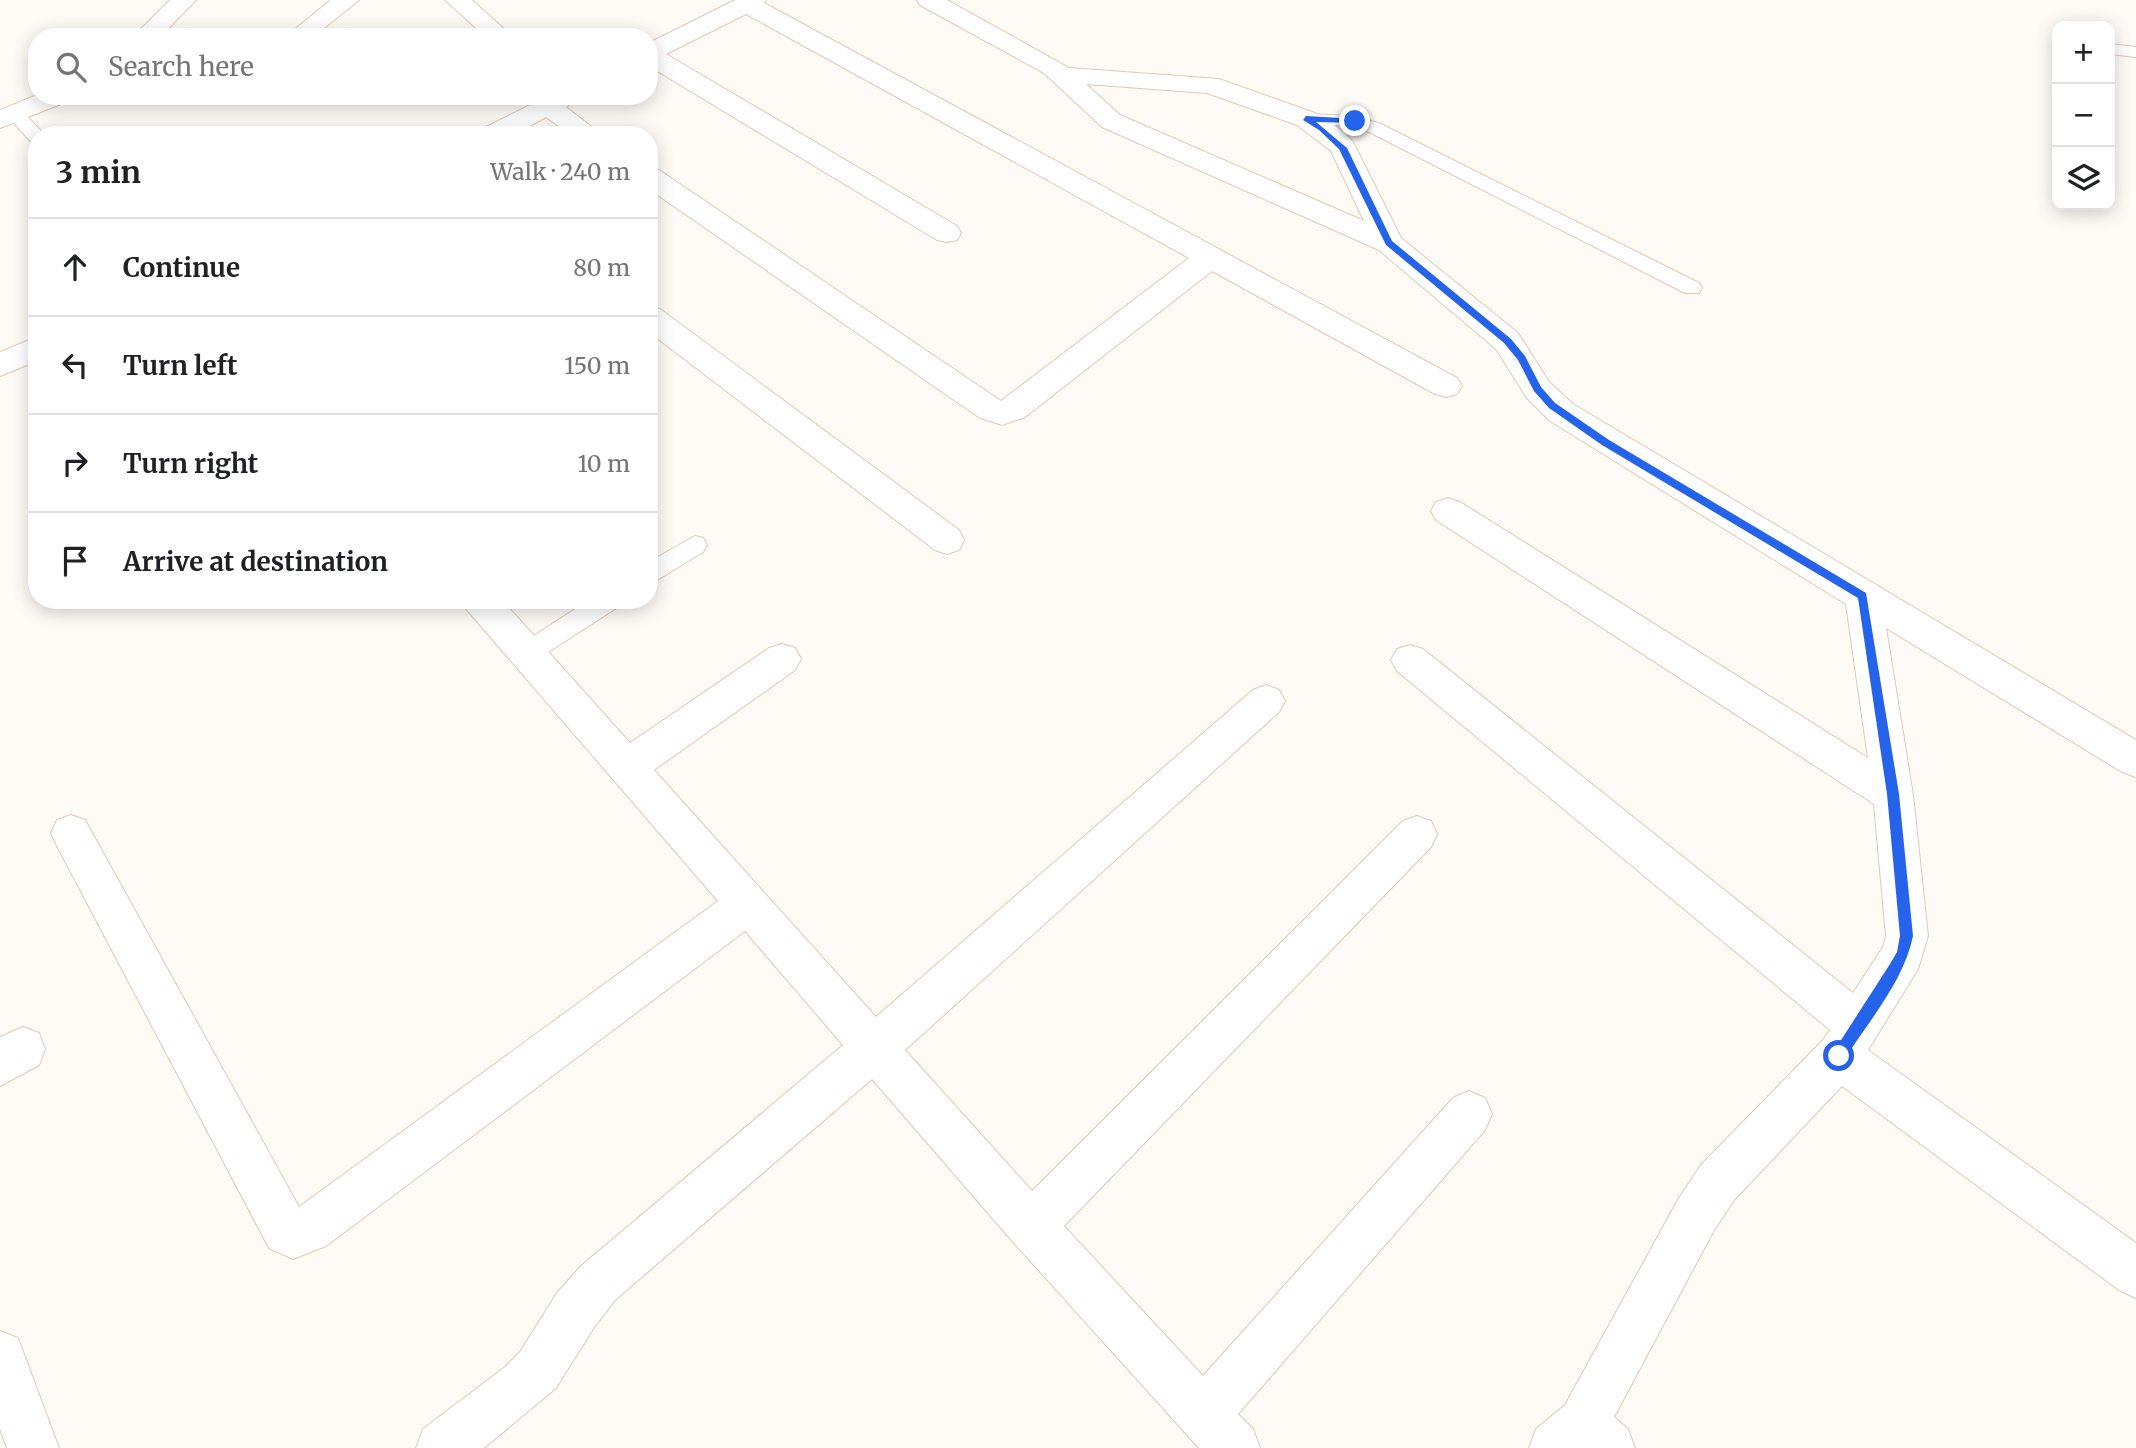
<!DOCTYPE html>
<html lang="en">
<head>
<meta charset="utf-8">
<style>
	body { margin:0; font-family:Merriweather,serif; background:#f6f6f6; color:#202124 }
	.controls { position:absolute; right:21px; top:21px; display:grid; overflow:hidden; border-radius:14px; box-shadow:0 4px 18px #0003 }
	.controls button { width:63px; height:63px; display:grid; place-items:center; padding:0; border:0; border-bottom:2px solid #e0e0e0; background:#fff; color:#202124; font:35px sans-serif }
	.stop { position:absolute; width:21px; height:21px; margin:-16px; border:5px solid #2563eb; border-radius:50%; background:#fff }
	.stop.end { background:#2563eb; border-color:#fff; box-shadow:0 2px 7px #0008 }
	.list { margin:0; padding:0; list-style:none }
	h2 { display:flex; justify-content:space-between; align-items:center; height:91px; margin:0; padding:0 28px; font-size:30px }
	h2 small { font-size:23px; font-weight:400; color:#757577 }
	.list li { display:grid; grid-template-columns:46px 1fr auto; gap:21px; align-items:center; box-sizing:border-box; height:98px; padding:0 28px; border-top:2px solid #e0e0e0 }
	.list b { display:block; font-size:26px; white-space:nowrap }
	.list em { font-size:23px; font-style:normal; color:#757577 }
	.icon { flex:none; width:38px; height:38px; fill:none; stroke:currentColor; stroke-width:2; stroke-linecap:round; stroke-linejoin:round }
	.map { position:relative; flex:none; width:2136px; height:1448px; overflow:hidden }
	.search { position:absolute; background:#fff; box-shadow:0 4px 18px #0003; left:28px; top:28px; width:630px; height:77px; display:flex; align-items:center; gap:18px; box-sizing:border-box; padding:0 24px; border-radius:28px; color:#757577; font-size:26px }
	.panel { position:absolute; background:#fff; box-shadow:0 4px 18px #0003; left:28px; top:126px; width:630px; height:483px; border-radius:28px }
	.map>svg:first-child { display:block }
</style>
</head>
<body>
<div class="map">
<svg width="2136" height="1448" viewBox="0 0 2136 1448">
	<rect width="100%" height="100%" fill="#fefaf6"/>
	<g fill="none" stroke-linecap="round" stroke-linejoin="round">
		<defs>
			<path id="lane" d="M2110,44L2136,47V57L2110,54Z
				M15,109L21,110L45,135H37V142L30,141L6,114Z
				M1306,114L1355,116L1381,124L1699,283L1702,288L1699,293H1685L1369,132L1353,126L1300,123L1297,119Z
				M695,536L703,538L707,545L703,552L649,585V562Z
				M589,600H621L618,607L536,660L527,663L518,660L514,653L518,646Z"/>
			<path id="street" d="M170,0H196L160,37H133Z
				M331,0H359L313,37H285Z
				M445,0H472L513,37H486Z
				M735,0H766L764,3L1457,378L1462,386L1457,394L1446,397L1435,394L1212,271L1025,417L1002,425L980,418L649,189V167L659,170L1001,401L1189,258L746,14L666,54L957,226L961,233L957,240L947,242L937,240L649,66V43Z
				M917,0H947L1069,68L1219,79L1315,113L1344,132L1353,142L1401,238L1518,333L1549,382L1573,404L2136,740V777L2122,772L1886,628L1913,795L1928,936L1918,969L1868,1050L2136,1243V1298L2119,1290L1842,1086L1735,1199L1713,1232L1614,1417L1628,1429L1635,1448H1529L1536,1429L1565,1405L1679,1198L1701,1165L1823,1040L1830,1030L1397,671L1391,660L1397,649L1410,645L1423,649L1853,993L1883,947L1886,936L1874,804L1436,520L1431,511L1436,502L1448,498L1460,502L1868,758L1846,604L1550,421L1527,398L1496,349L1379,250L1102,127L1044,73L920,5ZM1086,84L1207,93L1297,125L1331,151L1364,221L1120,115Z
				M37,95L70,96L66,102L0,128V110Z
				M532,96H580L566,107L602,135H571L546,117L513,135H479L482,129L534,103Z
				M649,306L660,309L959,530L964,540L959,550L947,554L935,550L649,332Z
				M37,337V361L0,376V352Z
				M462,600H502L630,743L769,648L782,644L795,648L801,659L795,670L654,770L876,1017L1253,690L1266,685L1279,690L1285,701L1279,712L905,1050L1032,1191L1403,821L1417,816L1431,821L1437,834L1431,847L1064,1226L1203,1376L1453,1098L1469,1091L1485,1098L1492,1114L1485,1130L1238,1414L1253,1429L1260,1448H1199L1014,1243L872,1079L615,1300L593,1329L556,1388L484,1448H416L423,1429L505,1367L520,1352L557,1293L581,1266L843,1045L745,931L326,1246L293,1259L269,1248L57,846L51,833L57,820L71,815L85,820L299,1207L718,901L467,610Z
				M23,1027L39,1033L45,1049L39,1065L0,1086V1037Z
				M0,1331L18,1338L59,1448H7L0,1429Z"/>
		</defs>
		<use href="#lane" stroke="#dfcab6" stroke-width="2"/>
		<use href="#street" stroke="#dfcab6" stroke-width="2"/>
		<use href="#lane" fill="#fff" fill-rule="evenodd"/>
		<use href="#street" fill="#fff" fill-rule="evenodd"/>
	</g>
	<path fill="#2563eb" d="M1306,116L1358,119L1355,123L1316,122L1347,148L1392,241L1511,339L1525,356L1541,387L1555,403L1609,440L1866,593L1899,794L1913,936C1904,981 1868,1022 1844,1060H1834V1051L1890,964L1897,952L1900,936L1887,794L1858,598L1602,445L1549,408L1534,391L1518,360L1504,343L1386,245L1339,149L1319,130L1303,120Z"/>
</svg>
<div class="controls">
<button>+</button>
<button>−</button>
<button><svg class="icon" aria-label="layers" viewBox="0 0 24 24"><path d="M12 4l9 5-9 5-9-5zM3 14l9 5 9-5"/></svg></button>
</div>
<div class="stop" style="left:1839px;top:1056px"></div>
<div class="stop end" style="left:1355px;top:121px"></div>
<div class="search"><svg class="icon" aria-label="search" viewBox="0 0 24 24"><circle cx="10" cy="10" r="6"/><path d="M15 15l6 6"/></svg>Search here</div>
<section class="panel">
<h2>3 min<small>Walk · 240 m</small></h2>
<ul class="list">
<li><svg class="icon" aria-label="ahead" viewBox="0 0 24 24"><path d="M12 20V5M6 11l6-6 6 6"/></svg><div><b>Continue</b></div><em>80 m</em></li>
<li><svg class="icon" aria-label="left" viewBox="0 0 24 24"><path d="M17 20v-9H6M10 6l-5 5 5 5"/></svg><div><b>Turn left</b></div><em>150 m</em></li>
<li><svg class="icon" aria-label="right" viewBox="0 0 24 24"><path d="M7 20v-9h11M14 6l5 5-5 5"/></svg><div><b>Turn right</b></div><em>10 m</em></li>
<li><svg class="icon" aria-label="arrive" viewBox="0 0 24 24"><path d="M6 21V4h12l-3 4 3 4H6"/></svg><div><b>Arrive at destination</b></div></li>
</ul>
</section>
</div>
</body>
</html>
